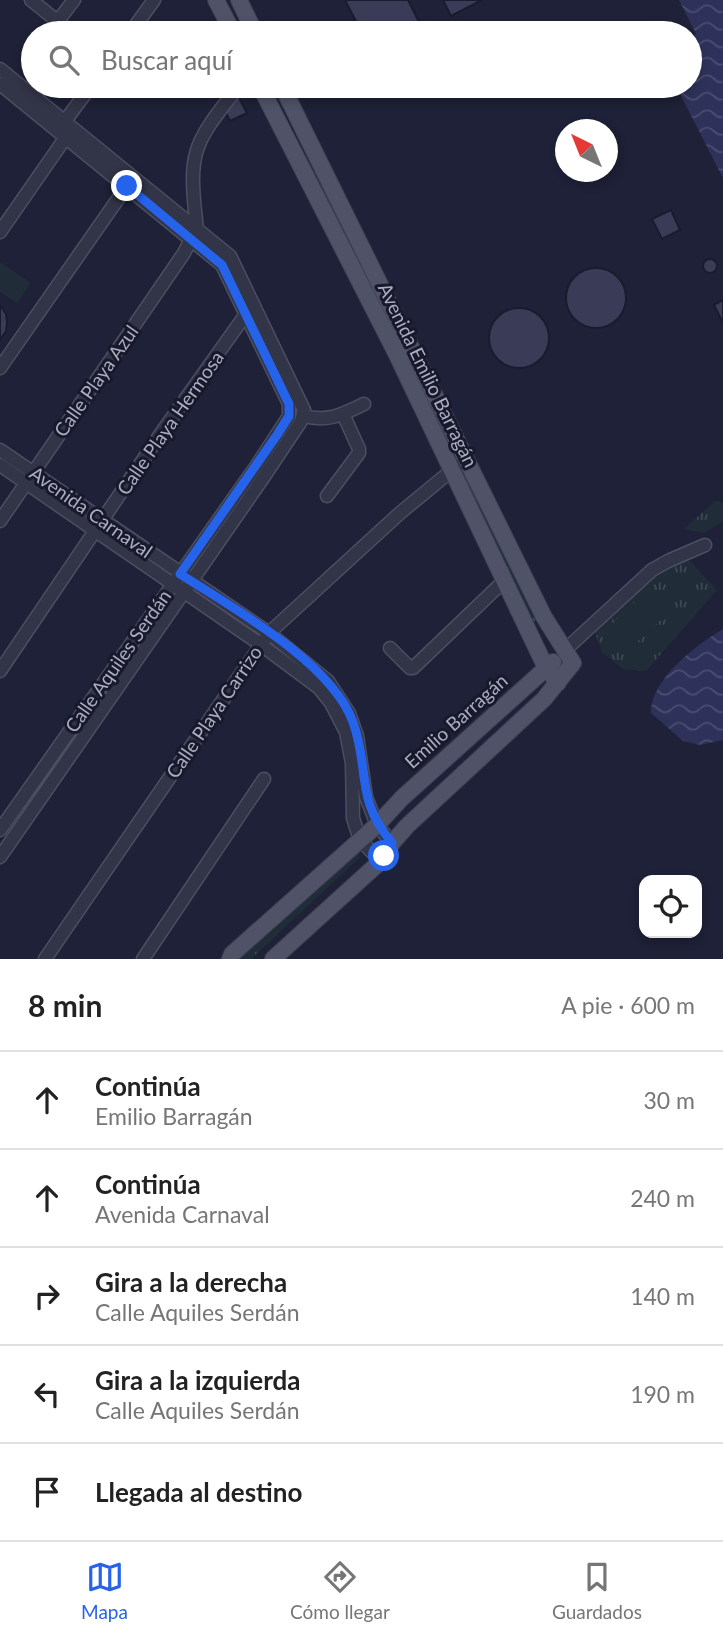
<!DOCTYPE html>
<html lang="es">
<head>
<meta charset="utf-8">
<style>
	body { margin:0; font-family:Lato,sans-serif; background:#f6f6f6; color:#222 }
	.controls { position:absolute; right:21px; bottom:21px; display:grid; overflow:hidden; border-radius:14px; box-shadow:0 4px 10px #0003 }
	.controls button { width:63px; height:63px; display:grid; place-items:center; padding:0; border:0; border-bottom:2px solid #e0e0e0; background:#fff; color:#222; font:35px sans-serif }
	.compass { position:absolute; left:555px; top:119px; width:63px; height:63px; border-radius:50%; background:#fff; box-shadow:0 4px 10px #0003; rotate:317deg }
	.stop { position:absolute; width:21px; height:21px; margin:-16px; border:5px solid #2563eb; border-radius:50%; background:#fff }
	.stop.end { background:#2563eb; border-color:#fff; box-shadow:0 2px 7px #0008 }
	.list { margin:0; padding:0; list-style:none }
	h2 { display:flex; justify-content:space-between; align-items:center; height:91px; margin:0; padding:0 28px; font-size:30px }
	h2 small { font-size:23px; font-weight:400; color:#767676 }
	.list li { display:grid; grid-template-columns:46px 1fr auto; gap:21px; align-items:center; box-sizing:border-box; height:98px; padding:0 28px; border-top:2px solid #e0e0e0 }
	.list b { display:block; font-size:26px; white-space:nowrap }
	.list p { margin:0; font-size:23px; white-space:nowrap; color:#767676 }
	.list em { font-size:23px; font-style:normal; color:#767676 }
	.icon { flex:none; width:38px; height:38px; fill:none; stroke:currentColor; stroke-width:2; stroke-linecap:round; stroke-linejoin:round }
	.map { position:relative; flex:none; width:723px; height:959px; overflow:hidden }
	.search { position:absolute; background:#fff; box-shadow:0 4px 10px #0003; left:21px; right:21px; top:21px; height:77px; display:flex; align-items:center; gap:18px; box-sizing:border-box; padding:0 24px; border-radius:38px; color:#767676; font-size:26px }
	.sheet { height:581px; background:#fff }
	nav { display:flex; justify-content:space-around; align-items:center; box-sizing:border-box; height:98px; border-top:2px solid #e0e0e0; background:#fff; font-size:19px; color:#767676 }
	nav a { display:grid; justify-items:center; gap:4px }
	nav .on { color:#2563eb }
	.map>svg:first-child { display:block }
</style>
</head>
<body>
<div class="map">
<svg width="723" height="959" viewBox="0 0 723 959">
	<defs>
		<pattern id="grass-tufts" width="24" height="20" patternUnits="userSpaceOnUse" patternTransform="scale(1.75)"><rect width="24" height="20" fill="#202d38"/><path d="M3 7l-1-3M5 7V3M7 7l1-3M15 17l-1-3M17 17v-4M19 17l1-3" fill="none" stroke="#3e4953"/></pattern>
		<pattern id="water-waves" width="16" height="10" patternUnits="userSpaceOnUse" patternTransform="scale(1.75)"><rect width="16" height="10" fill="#2e325a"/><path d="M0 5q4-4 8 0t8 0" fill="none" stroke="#4a4d70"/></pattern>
	</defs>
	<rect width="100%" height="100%" fill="#1e2137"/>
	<path fill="url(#grass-tufts)" d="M307,155L437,418L433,421L300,158Z
		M470,485L536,621L530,623L465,488Z
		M715,501L723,503V521L704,533L684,529Z
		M688,559L717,590L646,671L623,669L602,652L593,627L657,570Z
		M358,852L360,857L251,959H236Z"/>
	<path fill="#202d38" d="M0,262L31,283L17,303L0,292Z
		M645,592L667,614L625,653L604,632Z"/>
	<path fill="url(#water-waves)" d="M679,0H723V178L676,86H690V39L696,34Z
		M723,629V740L700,745L683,741L651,713C650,680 696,645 723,629Z"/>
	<path fill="#3a3c57" stroke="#1a1b2e" stroke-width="2" d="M345,0H408L421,26L408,33H362Z
		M443,0H482L451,16Z
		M237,94L247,113L230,121L225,111Z
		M671,210L680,230L662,239L652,219Z
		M703 266a7 7 0 1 1 14 0a7 7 0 1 1-14 0Z
		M566 298a30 30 0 1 1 60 0a30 30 0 1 1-60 0Z
		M723,300V323L714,305Z
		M0,305L6,314L7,323L6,331L0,340Z
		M489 338a30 30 0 1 1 60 0a30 30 0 1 1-60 0Z"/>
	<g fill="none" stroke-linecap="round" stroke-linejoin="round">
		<defs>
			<path id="minor" d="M31,0L72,33
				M57,22L74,0
				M130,33L154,0
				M0,69L230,256L304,410L301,421L263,478L0,857
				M0,84L222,265L289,404V416L257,465L0,830
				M65,121L91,86
				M197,229C188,152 191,146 239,86
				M0,232L66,137
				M0,368L127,186
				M303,416C329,422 341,415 364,404
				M0,450L269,633L328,681L349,713L357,736L366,797L377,825L392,843
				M0,465L260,644L319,688L331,703L346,732L352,763L353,818L360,840L381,861
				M327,496L359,453V449L343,414
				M0,521L184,253L191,239
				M390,648L410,668H413L505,580
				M565,650L652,570L668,561L705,545
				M0,671L164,429L246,314
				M45,959L269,633L400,513L457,466
				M143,959L264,779"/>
			<path id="major" d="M216,0L233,33
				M239,0L255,33
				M260,86L396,353L546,668L558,683
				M230,959L232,954L377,825L402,798L553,662
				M273,959L381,861L392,843L407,826L544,699L573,663L544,617L282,86"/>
		</defs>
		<use href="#minor" stroke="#4c4e62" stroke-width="15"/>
		<use href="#major" stroke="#3b3d51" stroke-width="18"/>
		<use href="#minor" stroke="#323447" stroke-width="12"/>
		<use href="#major" stroke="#505268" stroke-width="16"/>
	</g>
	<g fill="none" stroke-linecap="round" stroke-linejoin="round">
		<path stroke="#2563eb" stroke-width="9" d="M127,186L222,265L289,404V416L277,435L180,574C233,608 331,662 353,722C370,770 355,799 392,843L384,856"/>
	</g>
	<g text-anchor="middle" stroke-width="6" stroke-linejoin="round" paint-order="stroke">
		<g font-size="19" fill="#acadc4" stroke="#18192b">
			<text transform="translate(428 375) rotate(64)" y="7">Avenida Emilio Barragán</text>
			<text transform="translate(96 381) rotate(-55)" y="7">Calle Playa Azul</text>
			<text transform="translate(170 423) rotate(-55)" y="7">Calle Playa Hermosa</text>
			<text transform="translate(91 512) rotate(35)" y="7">Avenida Carnaval</text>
			<text transform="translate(118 661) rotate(-55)" y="7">Calle Aquiles Serdán</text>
			<text transform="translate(214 712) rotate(-56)" y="7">Calle Playa Carrizo</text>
			<text transform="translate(456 721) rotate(-42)" y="7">Emilio Barragán</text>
		</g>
	</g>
</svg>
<div class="controls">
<button><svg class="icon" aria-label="locate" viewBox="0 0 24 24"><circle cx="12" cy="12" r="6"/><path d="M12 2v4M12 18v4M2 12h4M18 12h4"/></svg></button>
</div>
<svg class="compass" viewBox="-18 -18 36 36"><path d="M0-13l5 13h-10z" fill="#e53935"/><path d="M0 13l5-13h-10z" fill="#767676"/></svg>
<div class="stop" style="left:384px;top:856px"></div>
<div class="stop end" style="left:127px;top:186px"></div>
<div class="search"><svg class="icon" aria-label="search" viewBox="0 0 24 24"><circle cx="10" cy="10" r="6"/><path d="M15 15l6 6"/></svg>Buscar aquí</div>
</div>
<section class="sheet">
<h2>8 min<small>A pie · 600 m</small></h2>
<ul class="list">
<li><svg class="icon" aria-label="ahead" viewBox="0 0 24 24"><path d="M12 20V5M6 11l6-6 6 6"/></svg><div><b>Continúa</b><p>Emilio Barragán</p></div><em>30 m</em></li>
<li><svg class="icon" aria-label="ahead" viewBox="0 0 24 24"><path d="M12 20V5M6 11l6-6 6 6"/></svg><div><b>Continúa</b><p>Avenida Carnaval</p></div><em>240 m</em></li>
<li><svg class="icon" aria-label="right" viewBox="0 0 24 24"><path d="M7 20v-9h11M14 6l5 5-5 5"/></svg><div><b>Gira a la derecha</b><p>Calle Aquiles Serdán</p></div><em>140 m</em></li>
<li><svg class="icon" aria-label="left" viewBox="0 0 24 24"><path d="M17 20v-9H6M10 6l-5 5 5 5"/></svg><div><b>Gira a la izquierda</b><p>Calle Aquiles Serdán</p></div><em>190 m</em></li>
<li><svg class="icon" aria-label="arrive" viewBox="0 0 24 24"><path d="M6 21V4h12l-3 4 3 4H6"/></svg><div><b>Llegada al destino</b></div></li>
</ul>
</section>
<nav>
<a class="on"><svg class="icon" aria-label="map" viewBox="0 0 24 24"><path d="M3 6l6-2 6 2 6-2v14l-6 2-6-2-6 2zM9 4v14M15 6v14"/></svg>Mapa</a>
<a><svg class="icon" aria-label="directions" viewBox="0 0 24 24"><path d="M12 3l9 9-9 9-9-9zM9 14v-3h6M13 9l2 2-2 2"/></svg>Cómo llegar</a>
<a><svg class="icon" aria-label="saved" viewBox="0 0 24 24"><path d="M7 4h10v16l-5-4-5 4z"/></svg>Guardados</a>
</nav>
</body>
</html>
